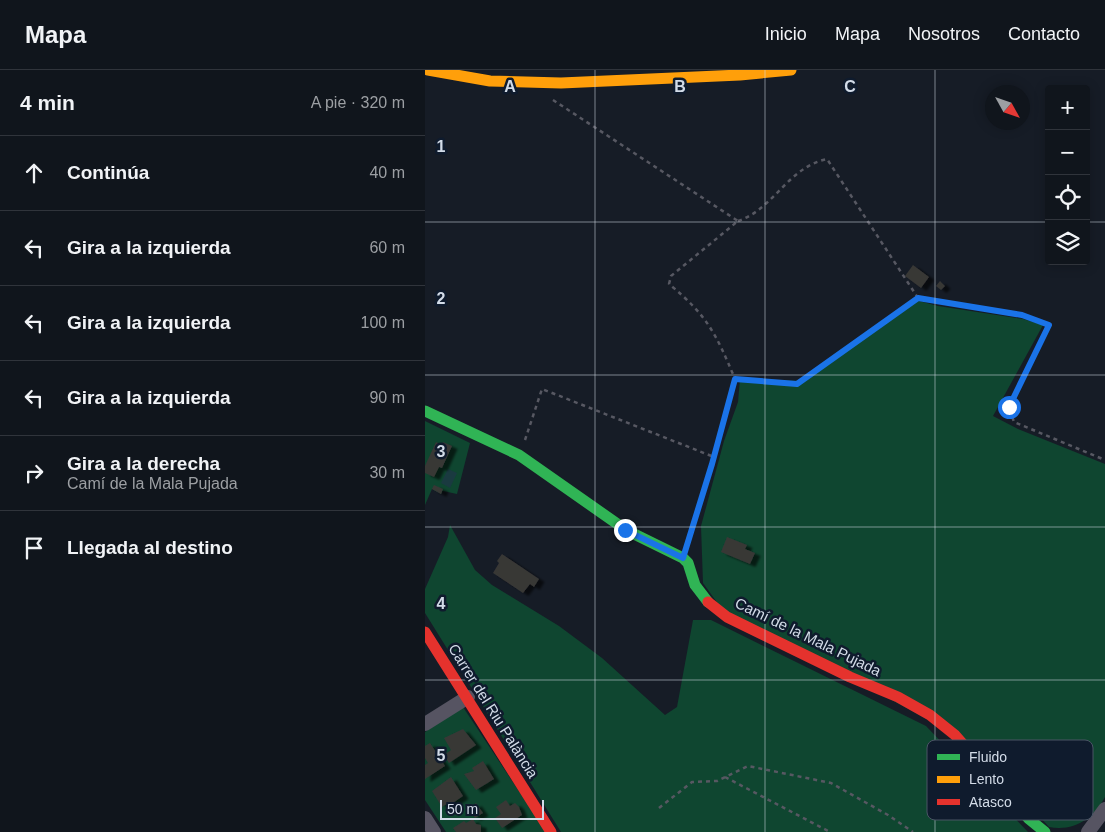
<!DOCTYPE html>
<html lang="es">
<head>
<meta charset="utf-8">
<style>
	body { margin:0; font-family:Arial,sans-serif; background:#1e2229; color:#f1f3f6 }
	.controls { position:absolute; right:15px; top:15px; display:grid; overflow:hidden; border-radius:5px; box-shadow:0 2px 12px #0003 }
	.controls button { width:45px; height:45px; display:grid; place-items:center; padding:0; border:0; border-bottom:1px solid #30343b; background:#10151c; color:#f1f3f6; font:25px sans-serif }
	.compass { position:absolute; left:560px; top:15px; width:45px; height:45px; border-radius:50%; background:#10151c; box-shadow:0 2px 12px #0003; rotate:130deg }
	.scale { position:absolute; left:15px; bottom:12px; width:104px; box-sizing:border-box; padding-left:5px; border:2px solid #d3dce8; border-top:0; font-size:14px; line-height:18px; white-space:nowrap; color:#d3dce8; -webkit-text-stroke:4px #0f1b2d; paint-order:stroke }
	.stop { position:absolute; width:15px; height:15px; margin:-11px; border:4px solid #1a73e8; border-radius:50%; background:#fff }
	.stop.end { background:#1a73e8; border-color:#fff; box-shadow:0 1px 5px #0008 }
	.list { margin:0; padding:0; list-style:none }
	h2 { display:flex; justify-content:space-between; align-items:center; height:65px; margin:0; padding:0 20px; font-size:21px }
	h2 small { font-size:16px; font-weight:400; color:#9c9fa3 }
	.list li { display:grid; grid-template-columns:32px 1fr auto; gap:15px; align-items:center; box-sizing:border-box; height:75px; padding:0 20px; border-top:1px solid #30343b }
	.list b { display:block; font-size:19px; white-space:nowrap }
	.list p { margin:0; font-size:16px; white-space:nowrap; color:#9c9fa3 }
	.list em { font-size:16px; font-style:normal; color:#9c9fa3 }
	.icon { flex:none; width:28px; height:28px; fill:none; stroke:currentColor; stroke-width:2; stroke-linecap:round; stroke-linejoin:round }
	.map { position:relative; flex:none; width:680px; height:762px; overflow:hidden }
	header { display:flex; align-items:center; gap:30px; box-sizing:border-box; height:70px; padding:0 25px; background:#10151c; border-bottom:1px solid #30343b }
	header strong { font-size:24px }
	nav { display:flex; gap:28px; margin-inline-start:auto; font-size:18px }
	main { display:flex }
	aside { flex:1; background:#10151c }
	.map>svg:first-child { display:block }
</style>
</head>
<body>
<header>
<strong>Mapa</strong>
<nav><a>Inicio</a><a>Mapa</a><a>Nosotros</a><a>Contacto</a></nav>
</header>
<main>
<aside>
<h2>4 min<small>A pie · 320 m</small></h2>
<ul class="list">
<li><svg class="icon" aria-label="ahead" viewBox="0 0 24 24"><path d="M12 20V5M6 11l6-6 6 6"/></svg><div><b>Continúa</b></div><em>40 m</em></li>
<li><svg class="icon" aria-label="left" viewBox="0 0 24 24"><path d="M17 20v-9H6M10 6l-5 5 5 5"/></svg><div><b>Gira a la izquierda</b></div><em>60 m</em></li>
<li><svg class="icon" aria-label="left" viewBox="0 0 24 24"><path d="M17 20v-9H6M10 6l-5 5 5 5"/></svg><div><b>Gira a la izquierda</b></div><em>100 m</em></li>
<li><svg class="icon" aria-label="left" viewBox="0 0 24 24"><path d="M17 20v-9H6M10 6l-5 5 5 5"/></svg><div><b>Gira a la izquierda</b></div><em>90 m</em></li>
<li><svg class="icon" aria-label="right" viewBox="0 0 24 24"><path d="M7 20v-9h11M14 6l5 5-5 5"/></svg><div><b>Gira a la derecha</b><p>Camí de la Mala Pujada</p></div><em>30 m</em></li>
<li><svg class="icon" aria-label="arrive" viewBox="0 0 24 24"><path d="M6 21V4h12l-3 4 3 4H6"/></svg><div><b>Llegada al destino</b></div></li>
</ul>
</aside>
<div class="map">
<svg width="680" height="762" viewBox="0 0 680 762">
	<defs>
		<filter id="shadow"><feDropShadow dx="5.5" dy="3" stdDeviation="1" flood-color="#0009"/></filter>
	</defs>
	<rect width="100%" height="100%" fill="#161c26"/>
	<path fill="#0f4630" d="M490,230L513,236L598,249L618,255L568,346L593,359L680,394V727C669,748 649,762 624,757L550,675L296,538L278,513L276,456L299,371L313,332L315,309L378,311Z
		M0,351L45,373L32,424L18,421L16,424L7,419L0,435Z
		M25,455L50,500L67,515L134,556L177,588L240,645L252,637L268,550H286L501,656L603,762H136L0,543V519L23,467Z
		M38,637L121,762H21L0,730V662Z"/>
	<path fill="#1a3a40" d="M23,399L32,403L25,418L16,413Z"/>
	<path fill="#383736" filter="url(#shadow)" d="M488,195L504,207L496,218L480,206Z
		M515,211L520,216L516,220L511,216Z
		M11,372L17,375L18,372L27,376L17,398L14,397L9,407L0,403V396Z
		M9,415L18,419L16,424L7,419Z
		M302,467L322,475L320,479L330,483L325,494L296,482Z
		M77,484L114,509L109,517L105,514L98,523L68,503L74,493L72,491Z
		M38,659L51,675L24,693L19,685L26,680L19,668Z
		M5,673L20,696L0,709V695L3,693L0,688V676Z
		M58,691L69,709L51,720L39,704L49,701L47,698Z
		M26,707L38,726L25,735L23,733L17,737L7,721Z
		M81,730L85,736L90,733L94,737L97,745L77,758L70,748L76,744L71,737Z
		M51,733L58,743L50,748L44,738Z
		M48,749L51,754L56,755V762H31L28,758L39,751L41,753Z"/>
	<g fill="none" stroke-linecap="round" stroke-linejoin="round">
		<path stroke="#575862" stroke-width="2.5" stroke-dasharray="4 4" stroke-linecap="butt" d="M128,30L313,151L246,206L244,214C283,246 291,264 310,309
			M313,151C349,139 363,97 402,89L493,228L597,245L624,255L584,337L589,352L680,390
			M100,370L117,319L289,387
			M264,473L310,309L372,314L493,228
			M300,707L405,762
			M234,738L267,712L292,711L323,696L406,713L463,745L488,762"/>
		<path stroke="#565462" stroke-width="14" d="M0,654L43,627
			M0,748L9,762
			M663,762L680,739"/>
		<path stroke="#30b455" stroke-width="11" d="M0,341L94,385L201,460L258,488L263,493L270,515L283,532
			M572,713L604,749L620,762"/>
		<path stroke="#ff9f0a" stroke-width="11" d="M3,0L65,11L136,13L315,5L366,0"/>
		<path stroke="#e5322d" stroke-width="11" d="M283,532L302,547L425,607L473,627L505,645L530,665L572,713
			M0,562L126,762"/>
	</g>
	<g fill="none" stroke-linecap="round" stroke-linejoin="round">
		<path stroke="#1a73e8" stroke-width="6" d="M200,460L258,488L287,394L310,309L372,314L493,228L597,245L624,255L584,337"/>
	</g>
	<path fill="none" stroke="#d3dce8" stroke-width="1" stroke-opacity="0.55" d="M170,0V762M340,0V762M510,0V762M0,152H624M661,152H680M0,305H680M0,457H680M0,610H680"/>
	<g text-anchor="middle" stroke-width="5" stroke-linejoin="round" paint-order="stroke">
		<g font-size="15" fill="#d3dce8" stroke="#0f1b2d">
			<text transform="translate(383 567) rotate(26)" y="5">Camí de la Mala Pujada</text>
			<text transform="translate(68 641) rotate(58)" y="5">Carrer del Riu Palància</text>
		</g>
	</g>
	<rect x="502" y="670" width="166" height="80" rx="8" fill="#0f1b2d" stroke="#4a5565" stroke-width="1"/>
	<rect x="512" y="684" width="23" height="6" fill="#30b455"/>
	<rect x="512" y="706" width="23" height="7" fill="#ff9f0a"/>
	<rect x="512" y="729" width="23" height="6" fill="#e5322d"/>
	<g font-size="14" fill="#d3dce8">
		<text x="544" y="692">Fluido</text>
		<text x="544" y="714">Lento</text>
		<text x="544" y="737">Atasco</text>
	</g>
	<g font-size="16" text-anchor="middle" font-weight="bold" fill="#d3dce8" stroke="#0f1b2d" stroke-width="5" stroke-linejoin="round" paint-order="stroke">
		<text x="85" y="22">A</text>
		<text x="255" y="22">B</text>
		<text x="425" y="22">C</text>
		<text x="16" y="82">1</text>
		<text x="16" y="234">2</text>
		<text x="16" y="387">3</text>
		<text x="16" y="539">4</text>
		<text x="16" y="691">5</text>
	</g>
</svg>
<div class="controls">
<button>+</button>
<button>−</button>
<button><svg class="icon" aria-label="locate" viewBox="0 0 24 24"><circle cx="12" cy="12" r="6"/><path d="M12 2v4M12 18v4M2 12h4M18 12h4"/></svg></button>
<button><svg class="icon" aria-label="layers" viewBox="0 0 24 24"><path d="M12 4l9 5-9 5-9-5zM3 14l9 5 9-5"/></svg></button>
</div>
<svg class="compass" viewBox="-18 -18 36 36"><path d="M0-13l5 13h-10z" fill="#e53935"/><path d="M0 13l5-13h-10z" fill="#9c9fa3"/></svg>
<div class="scale">50 m</div>
<div class="stop" style="left:584px;top:337px"></div>
<div class="stop end" style="left:200px;top:460px"></div>
</div>
</main>
</body>
</html>
